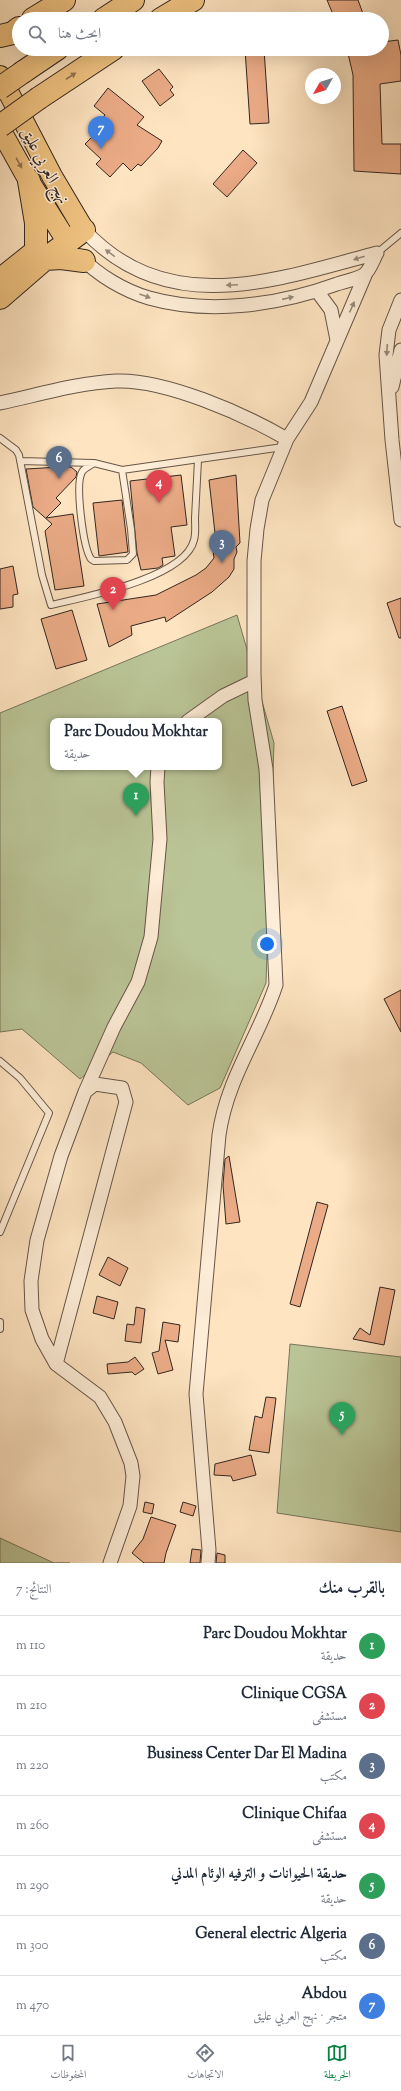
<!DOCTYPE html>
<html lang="ar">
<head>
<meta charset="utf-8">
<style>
	body { margin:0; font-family:"Sorts Mill Goudy",Amiri,serif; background:#f6f6f7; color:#1f2937; direction:rtl }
	.compass { position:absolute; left:305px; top:68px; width:36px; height:36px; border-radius:50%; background:#fff; box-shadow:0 4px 16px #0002; rotate:231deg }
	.you { position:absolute; left:267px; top:944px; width:14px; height:14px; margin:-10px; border:3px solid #fff; border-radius:50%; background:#1a73e8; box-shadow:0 0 0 6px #1a73e833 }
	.badge { display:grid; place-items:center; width:26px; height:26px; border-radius:50%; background:#0b8043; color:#fff; font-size:13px; font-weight:700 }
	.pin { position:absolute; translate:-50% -33px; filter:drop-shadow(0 1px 2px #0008) }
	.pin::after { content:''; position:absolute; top:21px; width:14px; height:12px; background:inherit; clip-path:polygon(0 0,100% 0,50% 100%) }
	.popup { position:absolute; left:50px; top:718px; width:172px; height:52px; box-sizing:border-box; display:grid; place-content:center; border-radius:8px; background:#fff; filter:drop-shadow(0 1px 3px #0005); font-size:13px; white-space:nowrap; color:#747a83 }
	.popup b { font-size:15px; color:#1f2937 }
	.popup::after { content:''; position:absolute; left:50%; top:100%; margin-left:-8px; border:8px solid transparent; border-top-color:#fff }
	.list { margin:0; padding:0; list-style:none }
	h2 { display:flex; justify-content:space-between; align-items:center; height:52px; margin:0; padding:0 16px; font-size:17px }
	h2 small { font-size:13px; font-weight:400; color:#747a83 }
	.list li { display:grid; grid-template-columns:26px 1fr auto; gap:12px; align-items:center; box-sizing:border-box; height:60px; padding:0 16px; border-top:1px solid #e0e1e3 }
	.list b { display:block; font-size:15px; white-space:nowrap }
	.list p { margin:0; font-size:13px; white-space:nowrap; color:#747a83 }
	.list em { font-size:13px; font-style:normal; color:#747a83 }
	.icon { flex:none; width:22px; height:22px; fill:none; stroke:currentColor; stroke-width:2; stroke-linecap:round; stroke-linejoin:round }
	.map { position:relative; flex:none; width:401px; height:1563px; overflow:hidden; direction:ltr }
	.search { position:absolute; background:#fff; box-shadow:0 4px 16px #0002; left:12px; right:12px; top:12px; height:44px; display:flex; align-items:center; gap:10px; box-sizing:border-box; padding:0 14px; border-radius:22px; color:#747a83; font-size:15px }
	.sheet { height:472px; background:#fff }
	nav { display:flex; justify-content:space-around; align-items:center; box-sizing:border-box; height:56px; border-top:1px solid #e0e1e3; background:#fff; font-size:11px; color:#747a83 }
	nav a { display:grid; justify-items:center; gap:2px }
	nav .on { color:#0b8043 }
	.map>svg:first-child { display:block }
</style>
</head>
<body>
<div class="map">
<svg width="401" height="1563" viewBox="0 0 401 1563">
	<rect width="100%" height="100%" fill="#fee4c1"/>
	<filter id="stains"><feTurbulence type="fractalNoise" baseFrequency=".005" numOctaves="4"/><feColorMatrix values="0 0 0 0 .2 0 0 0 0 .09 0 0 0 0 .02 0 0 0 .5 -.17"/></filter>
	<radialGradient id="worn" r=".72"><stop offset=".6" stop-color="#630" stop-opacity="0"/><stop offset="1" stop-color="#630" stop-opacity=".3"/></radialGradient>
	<path fill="#bac597" stroke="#76765c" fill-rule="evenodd" d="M237,615L274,743L266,983L220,1088L188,1105L141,1063L113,1052L80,1079L22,1029L0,1032V713ZM53,721H219V767H53Z
		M290,1344L401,1357V1532L277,1513Z
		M0,1538L54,1563H70H0Z"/>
	<path fill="#eaab86" stroke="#332720" d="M327,0H358L365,19H335Z
		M398,40L401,55V81L380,84L382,144H401V174L354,171L353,75L347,49H382V42Z
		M245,49H264L269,123L250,124Z
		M159,69L173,87L170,90L174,95L160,106L142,81Z
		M108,88L144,117L137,125L162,141L158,148L141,166L138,164L131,171L123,163L110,177L96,164L101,159L85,144L98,131L95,128L105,115L94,106Z
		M243,150L257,163L227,197L213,184Z
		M60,467H71L77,472L76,477L56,498L61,503L46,518L73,514L84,586L55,590L45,531L52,524L33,507L26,469Z
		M181,475L187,525L171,527L175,556L162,558L163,565L158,568L141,570L137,553L130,481Z
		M236,475L240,543L236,547L237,552L234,559V569L229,577L212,592L166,622L165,617L131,626L132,635L109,647L97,604L156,595L196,575L206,568L214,558L213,550L216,542L209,480Z
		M122,500L128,552L99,556L93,503Z
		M13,566L18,594L13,595V607L0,609V569Z
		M401,598V638H399L387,603Z
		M72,610L87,660L56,669L41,619Z
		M342,706L367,781L352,786L327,711Z
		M401,990V1032L384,999Z
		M229,1156L240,1222L226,1224L223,1185L225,1159Z
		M317,1202L328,1205L300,1307L290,1304Z
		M108,1257L128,1268L120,1286L99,1275Z
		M380,1287L395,1290L384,1345L353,1339L360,1328L370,1335Z
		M97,1296L118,1302L114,1319L93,1313Z
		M136,1307L145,1309L141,1343L125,1341L127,1324L134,1325Z
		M163,1322L180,1325L178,1342L165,1340L173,1370L158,1374L152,1353L159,1351Z
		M135,1357L144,1369L135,1375L132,1372L108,1374L107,1364L128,1362Z
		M266,1397L276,1398L269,1453L249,1450L255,1416L262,1418Z
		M251,1455L256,1475L233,1481L231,1476L214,1475L215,1464Z
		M145,1502L154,1504L152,1514L143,1512Z
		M183,1502L196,1506L193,1516L180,1512Z
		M151,1517L176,1525L166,1553L164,1563H144L132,1553L143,1539Z
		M192,1549L201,1550L200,1563H190Z
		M217,1553L225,1555V1563H216Z"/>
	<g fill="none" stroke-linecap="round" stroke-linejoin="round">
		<defs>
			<path id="service" d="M377,253L401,233
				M0,438L16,450L19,455L42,575L51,605C85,597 185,578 194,540C196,533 195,525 195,518C196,499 197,479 198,460
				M21,461L93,463
				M122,470L131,529L133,554L127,560L94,561L91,559C83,547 75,484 82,472C84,468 90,466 94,463L122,470L283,447
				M0,1061L20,1078L49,1113L0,1232
				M0,1322V1329"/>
			<path id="minor" d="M80,256C97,275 125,291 149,298C209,315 279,305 337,284C346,281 358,279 365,274C370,270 374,258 377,253C276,280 168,320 84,230
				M317,291L331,310L337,340
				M401,300L389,330L386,355L392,440L401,520
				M392,387L401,350
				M0,403C38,395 77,383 116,381C165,379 244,414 287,439
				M188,721L223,696L254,681
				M56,1364L126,1102L122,1088L95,1084L85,1092
				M110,1563L130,1506L133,1476L131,1463L115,1422L100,1397L56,1364L42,1339L32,1310L31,1281L37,1240L61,1156L85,1092L114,1027L138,982L151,937L160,839L157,782L158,767
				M208,1563L209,1550L196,1394L219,1135C227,1078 259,1037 276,985L266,769L255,700L254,674V561L257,529L262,500L287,439L311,402L366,273"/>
			<path id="primary" d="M0,76L52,176L84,230
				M0,129L29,181L68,243"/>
			<path id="motorway" d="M33,19L64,0
				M104,19L133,0
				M161,19L193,0
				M0,36L13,33L19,28
				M23,72L57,49
				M39,98L113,49
				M45,259L61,258L84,261
				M0,280L36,251V223L29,181
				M0,298L45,259L84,230"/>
		</defs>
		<use href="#service" stroke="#665648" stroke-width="8"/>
		<use href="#minor" stroke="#665648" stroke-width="15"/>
		<use href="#primary" stroke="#332720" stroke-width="22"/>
		<use href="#motorway" stroke="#332720" stroke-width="24"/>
		<use href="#service" stroke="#feedd7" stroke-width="6"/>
		<use href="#minor" stroke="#feedd7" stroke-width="13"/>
		<use href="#primary" stroke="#efc280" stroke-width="20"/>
		<use href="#motorway" stroke="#efc280" stroke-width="22"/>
		<defs>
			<path id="motorway-bridge" d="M0,88L23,72
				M0,126L39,98"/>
		</defs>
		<use href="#motorway-bridge" stroke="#332720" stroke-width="24" stroke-linecap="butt"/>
		<use href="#motorway-bridge" stroke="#efc280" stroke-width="22"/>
	</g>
	<defs><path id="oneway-solid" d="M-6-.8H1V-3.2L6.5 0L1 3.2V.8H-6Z"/></defs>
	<g fill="#917450">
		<use href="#oneway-solid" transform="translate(71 76) rotate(-33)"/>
		<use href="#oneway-solid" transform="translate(19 163) rotate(61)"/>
	</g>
	<g fill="#988a7c">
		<use href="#oneway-solid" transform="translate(110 253) rotate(-144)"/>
		<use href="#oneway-solid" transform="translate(359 258) rotate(162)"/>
		<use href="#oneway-solid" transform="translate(232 285) rotate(177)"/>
		<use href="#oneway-solid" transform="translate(145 296) rotate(20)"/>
		<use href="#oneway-solid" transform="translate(288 298) rotate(-13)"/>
		<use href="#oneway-solid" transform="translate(352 307) rotate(-66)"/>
		<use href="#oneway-solid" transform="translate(387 350) rotate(93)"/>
	</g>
	<g text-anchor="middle" stroke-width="3" stroke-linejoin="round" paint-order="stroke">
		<g font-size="17" fill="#332720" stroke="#feedd7">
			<text transform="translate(46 165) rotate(62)" y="6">نهج العربي عليق</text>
		</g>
	</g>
	<rect width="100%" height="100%" filter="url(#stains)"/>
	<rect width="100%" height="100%" fill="url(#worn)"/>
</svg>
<svg class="compass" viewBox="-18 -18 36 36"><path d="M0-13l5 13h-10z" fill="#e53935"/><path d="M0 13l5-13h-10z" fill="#747a83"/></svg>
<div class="you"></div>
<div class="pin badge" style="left:136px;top:816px;background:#2e9e5b">1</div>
<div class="popup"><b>Parc Doudou Mokhtar</b>حديقة</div>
<div class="pin badge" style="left:113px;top:610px;background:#e0444e">2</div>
<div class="pin badge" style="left:222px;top:563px;background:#5c6f8a">3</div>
<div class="pin badge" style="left:159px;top:503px;background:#e0444e">4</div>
<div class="pin badge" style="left:342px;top:1435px;background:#2e9e5b">5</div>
<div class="pin badge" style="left:59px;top:479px;background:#5c6f8a">6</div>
<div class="pin badge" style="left:101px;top:149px;background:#3f7fe0">7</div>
<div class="search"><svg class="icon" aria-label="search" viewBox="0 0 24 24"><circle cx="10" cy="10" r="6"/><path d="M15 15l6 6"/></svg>ابحث هنا</div>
</div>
<section class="sheet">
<h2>بالقرب منك<small>النتائج: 7</small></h2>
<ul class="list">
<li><span class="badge" style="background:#2e9e5b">1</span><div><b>Parc Doudou Mokhtar</b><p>حديقة</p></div><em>110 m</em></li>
<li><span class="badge" style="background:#e0444e">2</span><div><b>Clinique CGSA</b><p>مستشفى</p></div><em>210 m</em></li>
<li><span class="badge" style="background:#5c6f8a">3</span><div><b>Business Center Dar El Madina</b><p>مكتب</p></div><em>220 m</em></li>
<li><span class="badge" style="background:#e0444e">4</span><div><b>Clinique Chifaa</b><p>مستشفى</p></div><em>260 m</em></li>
<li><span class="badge" style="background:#2e9e5b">5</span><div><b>حديقة الحيوانات و الترفيه الوئام المدني</b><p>حديقة</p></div><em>290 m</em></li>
<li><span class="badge" style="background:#5c6f8a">6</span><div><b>General electric Algeria</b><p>مكتب</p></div><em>300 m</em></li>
<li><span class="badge" style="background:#3f7fe0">7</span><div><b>Abdou</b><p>متجر · نهج العربي عليق</p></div><em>470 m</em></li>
</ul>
</section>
<nav>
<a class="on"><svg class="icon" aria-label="map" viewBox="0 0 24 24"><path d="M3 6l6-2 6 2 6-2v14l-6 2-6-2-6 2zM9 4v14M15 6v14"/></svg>الخريطة</a>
<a><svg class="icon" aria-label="directions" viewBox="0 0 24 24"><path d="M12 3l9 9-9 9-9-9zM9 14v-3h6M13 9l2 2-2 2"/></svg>الاتجاهات</a>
<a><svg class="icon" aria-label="saved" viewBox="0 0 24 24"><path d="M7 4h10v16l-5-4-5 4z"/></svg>المحفوظات</a>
</nav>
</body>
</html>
